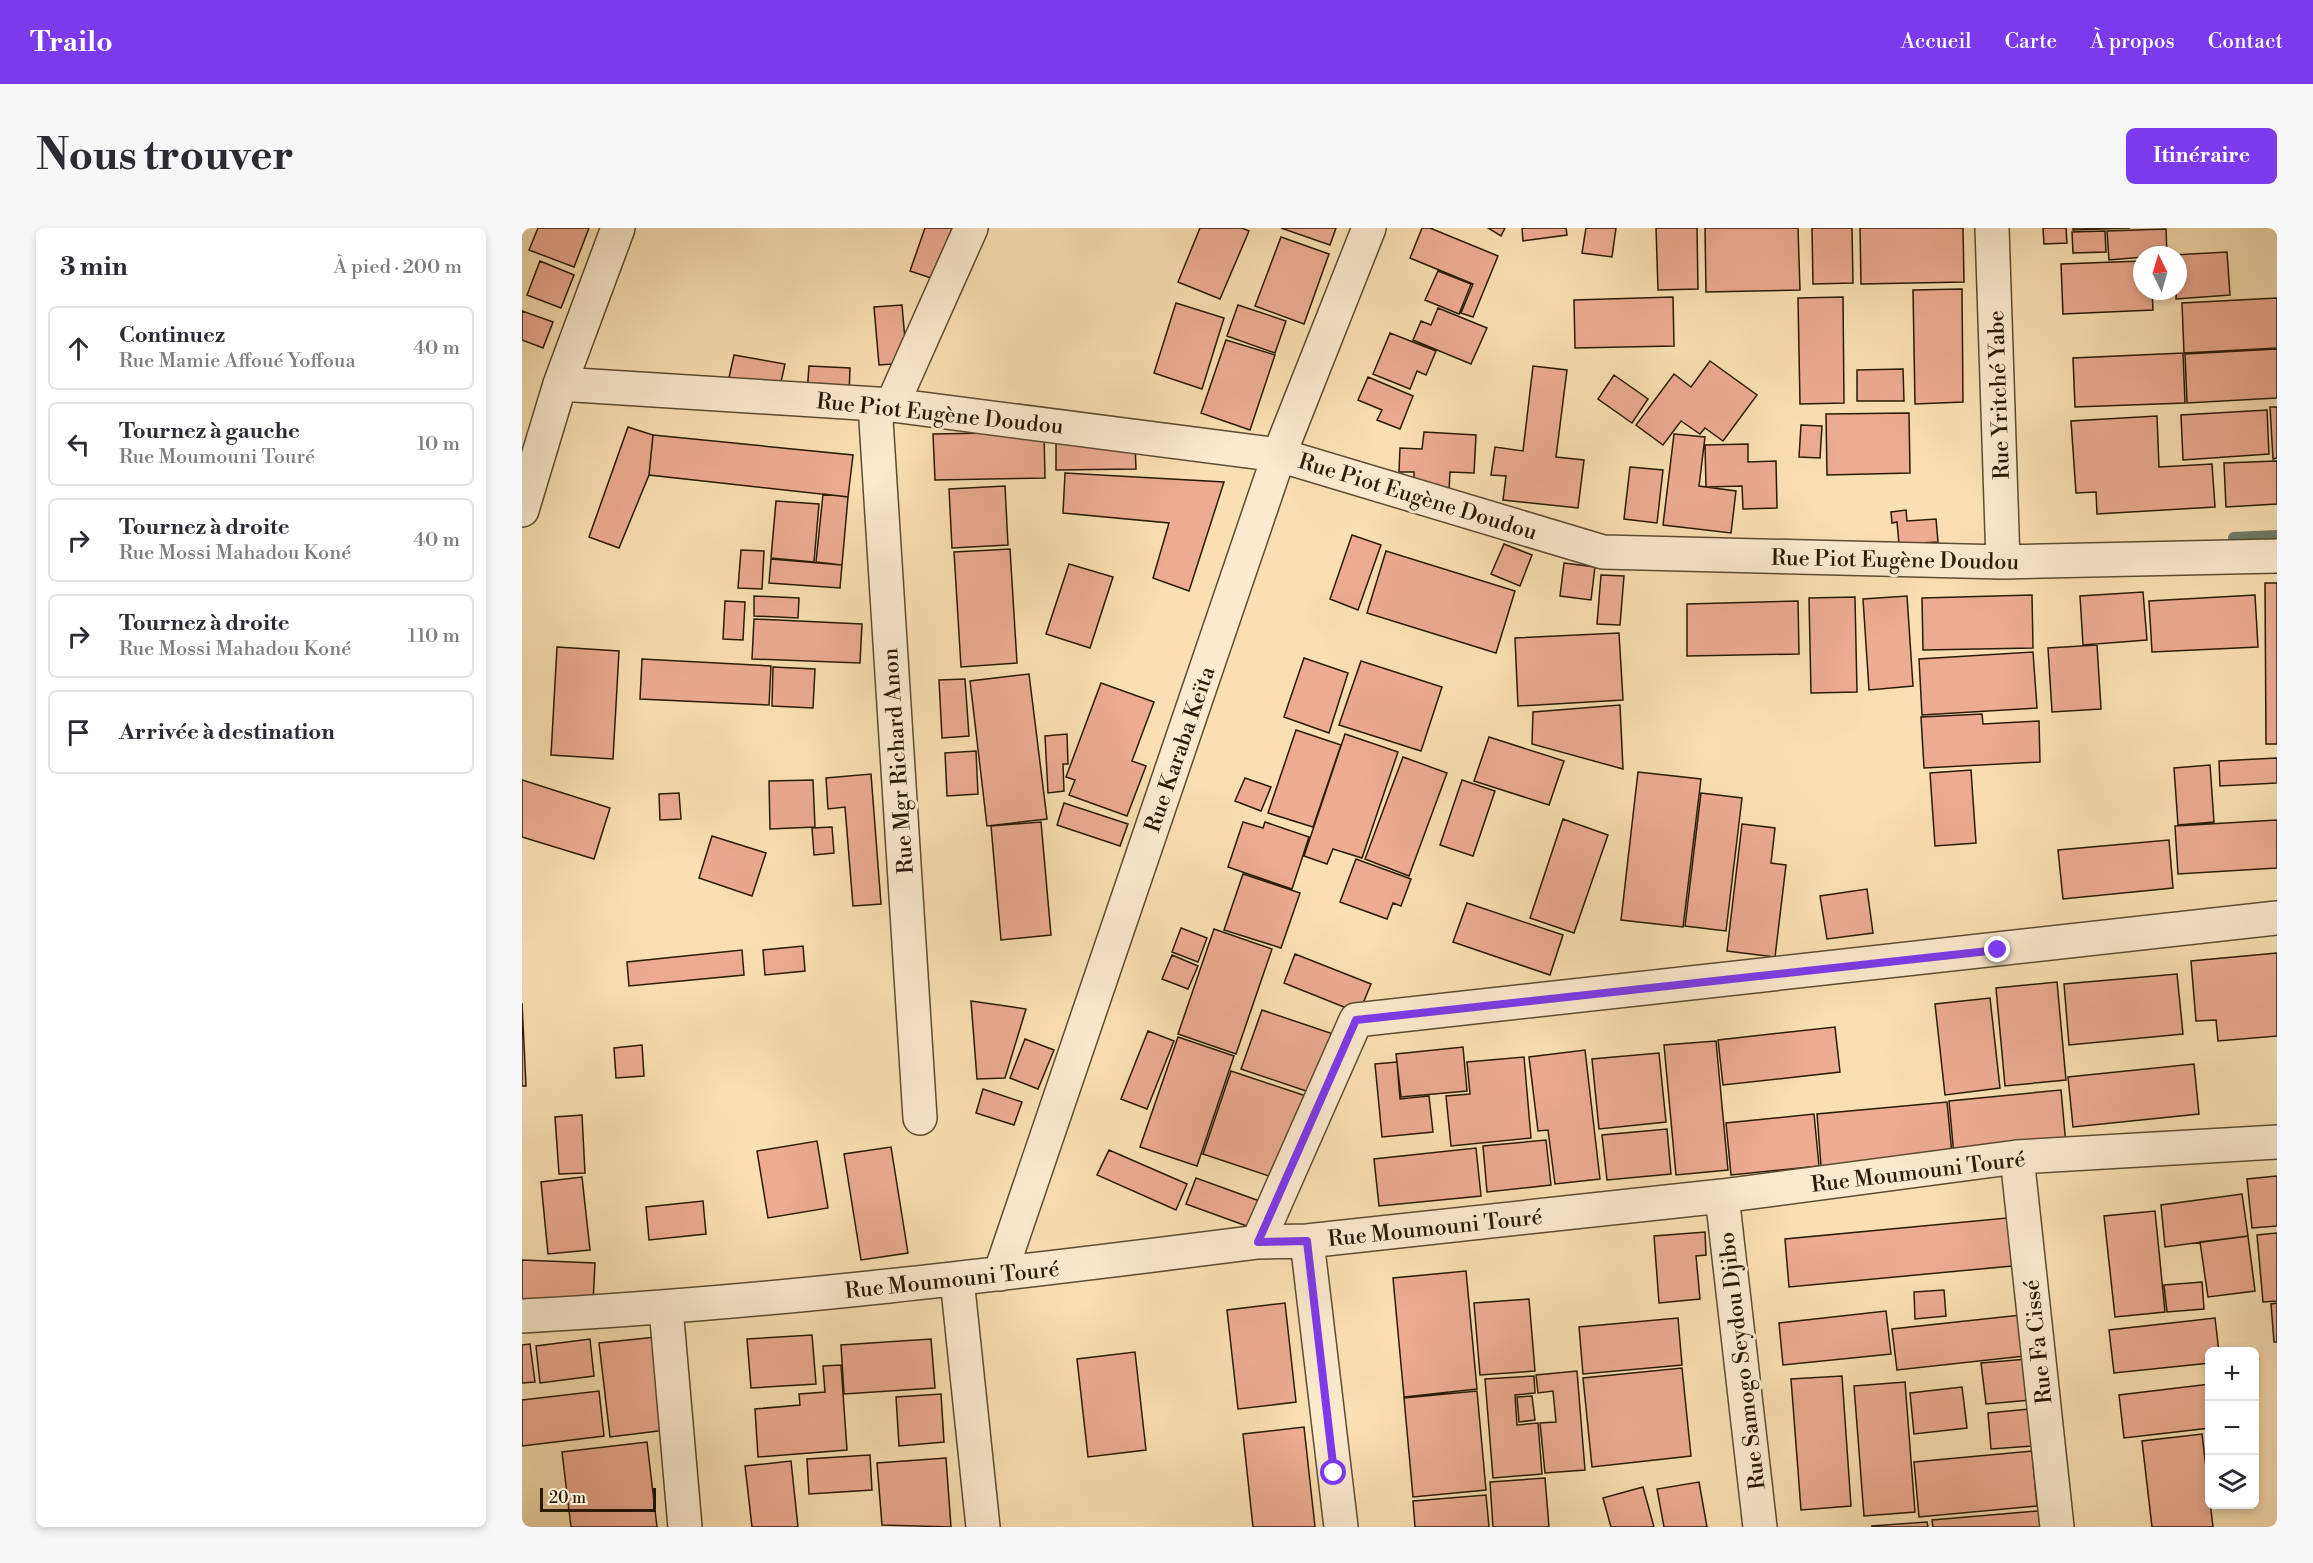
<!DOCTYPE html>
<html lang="fr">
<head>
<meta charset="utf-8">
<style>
	body { margin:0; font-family:"Libre Bodoni",serif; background:#f7f7f7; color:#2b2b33 }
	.controls { position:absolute; right:18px; bottom:18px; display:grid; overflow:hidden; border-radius:9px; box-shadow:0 3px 9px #0003 }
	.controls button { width:54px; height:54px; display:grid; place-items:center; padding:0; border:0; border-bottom:2px solid #e1e1e2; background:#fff; color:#2b2b33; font:30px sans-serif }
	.compass { position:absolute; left:1611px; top:18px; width:54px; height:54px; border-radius:50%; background:#fff; box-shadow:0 3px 9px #0003; rotate:355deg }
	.scale { position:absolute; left:18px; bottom:15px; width:116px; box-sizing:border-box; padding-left:6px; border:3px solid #291b06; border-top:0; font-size:16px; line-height:21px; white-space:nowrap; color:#291b06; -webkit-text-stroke:4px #fbeace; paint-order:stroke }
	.stop { position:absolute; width:18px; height:18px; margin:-14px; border:4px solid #7c3aed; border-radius:50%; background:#fff }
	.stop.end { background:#7c3aed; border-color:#fff; box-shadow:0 2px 6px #0008 }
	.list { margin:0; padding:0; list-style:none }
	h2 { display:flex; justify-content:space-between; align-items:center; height:78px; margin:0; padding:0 24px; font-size:26px }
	h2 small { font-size:20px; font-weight:400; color:#7c7c81 }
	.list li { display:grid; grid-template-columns:39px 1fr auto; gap:18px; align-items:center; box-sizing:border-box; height:84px; margin:0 12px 12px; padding:0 12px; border:2px solid #e1e1e2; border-radius:9px }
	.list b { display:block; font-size:22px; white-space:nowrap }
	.list p { margin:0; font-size:20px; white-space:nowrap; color:#7c7c81 }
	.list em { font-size:20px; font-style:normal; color:#7c7c81 }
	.icon { flex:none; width:33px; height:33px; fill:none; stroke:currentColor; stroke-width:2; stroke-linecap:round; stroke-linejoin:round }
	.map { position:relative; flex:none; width:1755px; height:1299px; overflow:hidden; border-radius:9px }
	header { display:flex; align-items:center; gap:36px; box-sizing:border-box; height:84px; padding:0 30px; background:#7c3aed; color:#fff }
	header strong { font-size:28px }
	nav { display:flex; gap:33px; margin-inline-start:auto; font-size:21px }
	.intro { display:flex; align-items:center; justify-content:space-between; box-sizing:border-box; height:144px; padding:0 36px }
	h1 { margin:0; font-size:42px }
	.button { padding:15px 27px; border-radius:9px; background:#7c3aed; color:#fff; font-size:21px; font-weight:700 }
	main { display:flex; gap:36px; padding:0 36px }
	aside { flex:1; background:#fff; border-radius:9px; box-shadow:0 3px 9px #0003 }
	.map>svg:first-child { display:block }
</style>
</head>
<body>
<header>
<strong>Trailo</strong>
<nav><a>Accueil</a><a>Carte</a><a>À propos</a><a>Contact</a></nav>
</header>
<div class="intro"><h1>Nous trouver</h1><a class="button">Itinéraire</a></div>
<main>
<aside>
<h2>3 min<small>À pied · 200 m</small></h2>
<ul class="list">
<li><svg class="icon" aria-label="ahead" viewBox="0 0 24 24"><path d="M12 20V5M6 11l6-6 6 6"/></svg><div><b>Continuez</b><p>Rue Mamie Affoué Yoffoua</p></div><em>40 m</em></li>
<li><svg class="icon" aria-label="left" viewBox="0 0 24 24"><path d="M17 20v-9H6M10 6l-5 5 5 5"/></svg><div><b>Tournez à gauche</b><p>Rue Moumouni Touré</p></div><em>10 m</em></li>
<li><svg class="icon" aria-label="right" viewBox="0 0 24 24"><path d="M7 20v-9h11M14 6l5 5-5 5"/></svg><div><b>Tournez à droite</b><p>Rue Mossi Mahadou Koné</p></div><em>40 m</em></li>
<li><svg class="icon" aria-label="right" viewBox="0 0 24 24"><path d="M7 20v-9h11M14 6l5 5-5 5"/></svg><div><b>Tournez à droite</b><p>Rue Mossi Mahadou Koné</p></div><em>110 m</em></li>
<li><svg class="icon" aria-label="arrive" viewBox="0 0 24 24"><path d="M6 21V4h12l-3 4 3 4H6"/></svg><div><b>Arrivée à destination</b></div></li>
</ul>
</aside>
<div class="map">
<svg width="1755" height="1299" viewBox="0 0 1755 1299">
	<rect width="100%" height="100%" fill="#f9dfb3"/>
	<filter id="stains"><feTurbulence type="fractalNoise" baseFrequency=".00333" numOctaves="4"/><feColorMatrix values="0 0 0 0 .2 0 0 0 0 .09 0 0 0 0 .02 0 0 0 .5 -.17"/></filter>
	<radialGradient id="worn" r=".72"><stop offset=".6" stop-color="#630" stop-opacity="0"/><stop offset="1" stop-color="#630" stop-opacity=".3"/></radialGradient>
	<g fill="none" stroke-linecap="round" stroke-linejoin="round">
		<path stroke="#6f7c69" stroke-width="12" d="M1712,310L1755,308"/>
	</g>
	<path fill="#edab92" stroke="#291b06" stroke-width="1.5" d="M16,0H67L52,39L7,22Z
		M403,0H433L415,52L388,43Z
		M678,0H720L727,3L698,71L656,54Z
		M759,0H814L808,17Z
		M900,0H908L976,28L951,89L939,85L951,56L888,30Z
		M966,0H983L979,8Z
		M1000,0H1044L1045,7L1001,13Z
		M1064,0H1094L1090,29L1060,25Z
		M1134,0H1175L1176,61L1136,62Z
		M1183,0H1276L1278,62L1184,64Z
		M1290,0H1330L1331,55L1291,56Z
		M1338,0H1441L1442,54L1339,56Z
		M1521,0H1544L1545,15L1522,16Z
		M1551,0H1608L1551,2Z
		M1644,1L1645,27L1587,32L1585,3Z
		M1583,3L1584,24L1551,25L1550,4Z
		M759,9L807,26L782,96L733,78Z
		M1705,24L1708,67L1654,71L1656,27H1651Z
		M18,33L52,47L39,80L5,67Z
		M1620,33V63H1630L1631,82L1541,86L1539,36Z
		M916,43L949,56L937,86L903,72Z
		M1440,61L1441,174L1393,176L1391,62Z
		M1151,69L1152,118L1053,120L1052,72Z
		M1321,69L1322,175L1278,176L1276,70Z
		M1755,70V120L1662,125L1660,75Z
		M654,75L702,90L680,161L632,145Z
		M380,77L385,135L357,137L352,79Z
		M716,77L764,93L753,125L705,108Z
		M916,80L965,100L949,136L891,112L899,93L909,97Z
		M0,83L31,94L21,120L0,112Z
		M868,105L914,123L904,147L895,143L888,161L851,146Z
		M704,112L753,127L728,202L679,185Z
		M1755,121V170L1665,175L1663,126Z
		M1661,125L1663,175L1553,179L1551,130Z
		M212,127L263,136L257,163L206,154Z
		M1188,133L1235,167L1201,213L1183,200L1178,206L1159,193L1141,217L1114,197L1152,146L1169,159Z
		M287,138L328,140L327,168L285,166Z
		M1011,138L1045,142L1034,229L1062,232L1056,280L981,272L984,248L969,247L973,219L1001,223Z
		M1381,141L1382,173H1335V142Z
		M1092,147L1126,171L1110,195L1076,171Z
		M846,149L891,168L878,201L855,192L860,182L836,172Z
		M1748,179H1755V230L1751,231Z
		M1745,182L1747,226L1661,232L1659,187Z
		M1387,185L1388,245L1305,247L1304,186Z
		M1635,188L1637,239L1690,236L1693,279L1575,286L1574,264L1554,265L1549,193Z
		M1279,197L1300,198L1298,230L1277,229Z
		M106,199L131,207L127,247L97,320L67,309Z
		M522,204L523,250L413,252L411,206Z
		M902,204L954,207L952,245L928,244L927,263L892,262V244H877L878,220L900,221Z
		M1152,206L1183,209L1177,258L1214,263L1209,305L1141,297Z
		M131,207L331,227L326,269L127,247Z
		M534,215H613L614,241L534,242Z
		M1226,216V234L1254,233L1255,280L1221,281L1220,258L1184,259L1183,217Z
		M1755,233V276L1704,279L1702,235Z
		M1108,239L1141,242L1135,295L1102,291Z
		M543,245L702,254L667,363L631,350L647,295L541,285Z
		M483,258L486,317L430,320L427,261Z
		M301,266L326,269L320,337L294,334Z
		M254,273L297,276L292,334L249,330Z
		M1384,282L1385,293L1414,291L1416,314L1377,316L1375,294L1370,295L1369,284Z
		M830,307L859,317L836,382L808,371Z
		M982,316L1010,327L998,358L969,346Z
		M488,321L495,435L439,439L432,324Z
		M219,322L242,323L240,361L216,360Z
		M864,323L993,363L974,425L845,385Z
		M249,331L320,337L318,360L247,355Z
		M1042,335L1073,339L1069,372L1038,368Z
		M547,336L591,349L568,420L524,406Z
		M1079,347L1102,348L1098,397L1075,396Z
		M1743,355H1755V516H1744Z
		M1621,364L1625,412L1561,417L1558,368Z
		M1510,367L1511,420L1401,422L1400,370Z
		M1733,367L1736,419L1630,424L1627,373Z
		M232,368L277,370L276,390L232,388Z
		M1385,368L1391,458L1347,462L1341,371Z
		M1333,369L1335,464L1289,465L1287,370Z
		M203,373L223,374L221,412L201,411Z
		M1276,373L1277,426L1165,428V376Z
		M232,391L340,396L338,435L230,431Z
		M1097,405L1101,472L996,478L993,410Z
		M1575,417L1579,481L1530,484L1526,420Z
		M35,419L97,423L91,531L29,527Z
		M1511,424L1515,480L1400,487L1397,431Z
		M782,430L826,445L807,505L762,489Z
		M120,431L249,438L247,477L118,471Z
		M839,433L920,459L899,523L817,497Z
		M251,439L293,441L291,480L250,478Z
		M507,446L525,591L465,598L448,453Z
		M443,451L447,508L420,510L417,452Z
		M579,455L632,474L610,533L624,538L605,588L547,567L553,552L544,549Z
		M1098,477L1101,541L1010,516L1011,484Z
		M1460,486L1461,496L1517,493L1518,534L1402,540L1399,489Z
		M774,502L819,517L791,599L746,585Z
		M545,506L546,536H541L542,563L526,565L523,508Z
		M823,506L876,524L840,630L811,621L805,636L782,628Z
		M967,509L1042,533L1027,577L952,553Z
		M454,523L456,566L425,568L423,525Z
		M881,529L925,545L887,648L843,631Z
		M1755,530V555L1698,558L1697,533Z
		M1688,537L1692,594L1656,597L1652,540Z
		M1449,542L1454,615L1413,618L1408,545Z
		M1116,544L1179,551L1161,699L1099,692Z
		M349,546L359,676L331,678L323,579L306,581L304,550Z
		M723,550L749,559L739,583L713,573Z
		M0,552L88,580L72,631L0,609Z
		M291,552L293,599L248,601L247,553Z
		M940,552L973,563L951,628L918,617Z
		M157,565L159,591L138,592L137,566Z
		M1179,565L1220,570L1204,703L1163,698Z
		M542,575L606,596L598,618L535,597Z
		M1041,591L1086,607L1052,705L1008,690Z
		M1755,592V640L1656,646L1653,598Z
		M519,594L529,707L479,712L469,598Z
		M721,594L741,600L743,594L787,609L770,661L706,639Z
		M1220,596L1253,600L1249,635L1264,637L1253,729L1205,723Z
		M310,599L312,625L292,627L290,600Z
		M190,608L244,625L230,668L177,650Z
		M1647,612L1651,660L1541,671L1536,622Z
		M834,631L889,651L879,678L871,675L865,691L818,674Z
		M721,646L778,665L759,720L702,702Z
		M1345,661L1351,705L1305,711L1298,668Z
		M945,675L1041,707L1028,747L931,714Z
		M659,700L685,710L676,734L650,724Z
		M692,701L750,721L714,826L656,806Z
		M281,718L283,743L243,747L241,722Z
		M220,722L222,747L107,758L105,734Z
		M1755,725V808L1696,813L1694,792L1674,793L1669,733Z
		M773,726L849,756L837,785L762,755Z
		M650,727L676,738L666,761L640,751Z
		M1655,746L1661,806L1547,817L1542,756Z
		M1535,754L1544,852L1483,858L1474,760Z
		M1468,770L1478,860L1423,867L1413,776Z
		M449,773L504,781L483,850L455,851Z
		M0,775L4,858H0Z
		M740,782L814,807L793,866L719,841Z
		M1313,799L1318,844L1201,857L1196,812Z
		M626,803L652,813L625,881L599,871Z
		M656,809L712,828L675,938L618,919Z
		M503,811L532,822L516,861L488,850Z
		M1194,813L1206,942L1154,947L1142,817Z
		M120,817L122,848L94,850L92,820Z
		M941,819L945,863L879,869L874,826Z
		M1063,822L1078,951L1033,956L1026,902L1016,903L1007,829Z
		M1137,825L1144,894L1077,901L1070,831Z
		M1002,829L1009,910L929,918L924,868L948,866L945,834Z
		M875,834L878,871L907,868L911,904L860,909L853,836Z
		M1672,836L1677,886L1551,899L1546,849Z
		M709,843L787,869L759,952L681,926Z
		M461,861L500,874L492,897L454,885Z
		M1539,862L1544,917L1432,928L1427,873Z
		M1425,874L1430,926L1299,938L1295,886Z
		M1292,886L1297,938L1209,947L1204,895Z
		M60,887L63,945L37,946L33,889Z
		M1145,901L1149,946L1085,952L1080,907Z
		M1024,912L1029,957L965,964L961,918Z
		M295,913L306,980L246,990L235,923Z
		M369,919L386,1025L339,1032L322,926Z
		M954,920L959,968L857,978L852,931Z
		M587,922L665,956L654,982L575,947Z
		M1755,948V998L1730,1000L1725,951Z
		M60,949L68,1022L26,1026L19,954Z
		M674,950L743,975L733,1001L664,976Z
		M1720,966L1726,1008L1643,1019L1639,977Z
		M181,973L184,1006L127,1012L124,979Z
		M1633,983L1643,1084L1593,1089L1582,988Z
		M1485,990L1490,1038L1267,1059L1263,1011Z
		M1183,1004L1184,1027L1174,1028L1178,1071L1137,1075L1132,1008Z
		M1755,1005V1073L1741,1074L1735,1007Z
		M1726,1008L1733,1063L1686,1069L1678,1014Z
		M0,1032L73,1035L71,1075L0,1072Z
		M944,1043L955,1161L882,1169L871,1050Z
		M1680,1054L1682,1081L1645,1084L1642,1057Z
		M1422,1062L1424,1088L1393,1091L1392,1064Z
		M1007,1071L1013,1143L958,1147L952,1075Z
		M763,1075L774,1174L716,1181L705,1082Z
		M1755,1075V1114H1752L1749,1076Z
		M1364,1083L1369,1126L1261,1137L1257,1095Z
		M1508,1086L1512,1127L1375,1142L1370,1101Z
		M1156,1090L1160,1137L1061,1146L1057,1099Z
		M1693,1090L1697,1124H1688V1135L1592,1145L1587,1102Z
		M290,1107L294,1156L229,1160L225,1111Z
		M134,1109L144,1202L88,1209L77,1115Z
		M68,1111L72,1148L18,1155L14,1118Z
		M409,1111L413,1160L322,1166L319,1117Z
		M8,1116L13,1154L0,1155V1117Z
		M613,1124L624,1222L566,1229L555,1131Z
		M1505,1131L1509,1172L1464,1176L1459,1135Z
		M319,1137L325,1222L236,1229L233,1181L278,1177L277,1166L303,1164L301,1138Z
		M1160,1140L1169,1228L1070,1239L1061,1150Z
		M1055,1143L1063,1242L1023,1245L1018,1195L1034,1194L1031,1163L1016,1165L1014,1147Z
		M1012,1148L1013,1165L993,1167L995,1197L1016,1195L1020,1246L971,1250L963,1151Z
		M1320,1148L1329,1278L1279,1282L1269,1151Z
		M1383,1154L1393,1284L1342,1288L1332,1158Z
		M1688,1156V1200L1602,1210L1597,1167Z
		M1440,1159L1445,1200L1392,1206L1388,1165Z
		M77,1163L82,1208L0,1218V1172Z
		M955,1163L964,1262L891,1269L882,1170Z
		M419,1166L422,1214L377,1218L374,1169Z
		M1010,1168L1013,1192L997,1194L995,1169Z
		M1507,1181L1510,1218L1469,1221L1466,1185Z
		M782,1199L793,1299H731L721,1206Z
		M1680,1206L1691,1299H1630L1620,1213Z
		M125,1214L135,1299H49L40,1224Z
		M1510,1223L1515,1278L1397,1289L1392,1234Z
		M348,1227L350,1262L287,1266L285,1231Z
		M424,1230L429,1299L360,1297L355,1235Z
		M269,1233L276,1299H230L223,1238Z
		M1023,1250L1027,1299H971L968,1254Z
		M1177,1254L1185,1299H1142L1135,1261Z
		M1121,1259L1132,1299H1089L1081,1270Z
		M964,1267L967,1299H893L891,1273Z
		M1527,1282L1529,1299H1411L1410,1292Z
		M1405,1294L1406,1299H1350V1298Z"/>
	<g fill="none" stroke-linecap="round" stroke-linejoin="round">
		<defs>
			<path id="minor" d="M1470,0L1481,334
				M38,156L370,177L757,227L1081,324L1481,334L1755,328
				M353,176L398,890
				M370,177L449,0
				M0,282L38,156L96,0
				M1495,929L1535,1299
				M1200,968L1238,1299
				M785,1013L819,1299
				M736,1014L834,792L1755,690
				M478,1046L757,227L847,0
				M435,1051L461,1299
				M144,1080L163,1299
				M0,1088C247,1075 491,1045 736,1014L785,1013L1200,968L1495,929L1755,914"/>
		</defs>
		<use href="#minor" stroke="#5d4c31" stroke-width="36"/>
		<use href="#minor" stroke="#fbeace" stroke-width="33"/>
	</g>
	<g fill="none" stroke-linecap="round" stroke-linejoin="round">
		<path stroke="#7c3aed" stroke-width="8" d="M812,1245L785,1013L736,1014L834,792L1476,722"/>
	</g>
	<g text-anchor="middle" stroke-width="6" stroke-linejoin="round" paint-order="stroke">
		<g font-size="22" fill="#291b06" stroke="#fbeace">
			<text transform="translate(1476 167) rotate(-92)" y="8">Rue Yritché Yabe</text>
			<text transform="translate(418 185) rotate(6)" y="8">Rue Piot Eugène Doudou</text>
			<text transform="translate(896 268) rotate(17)" y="8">Rue Piot Eugène Doudou</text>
			<text transform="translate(1373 331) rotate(1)" y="8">Rue Piot Eugène Doudou</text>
			<text transform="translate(657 521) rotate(-71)" y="8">Rue Karaba Keïta</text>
			<text transform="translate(375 533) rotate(-94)" y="8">Rue Mgr Richard Anon</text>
			<text transform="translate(1396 943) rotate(-7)" y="8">Rue Moumouni Touré</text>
			<text transform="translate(913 999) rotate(-6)" y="8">Rue Moumouni Touré</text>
			<text transform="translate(430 1051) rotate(-6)" y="8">Rue Moumouni Touré</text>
			<text transform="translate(1515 1114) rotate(-96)" y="8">Rue Fa Cissé</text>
			<text transform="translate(1219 1133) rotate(-97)" y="8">Rue Samogo Seydou Djibo</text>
		</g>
	</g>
	<rect width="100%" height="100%" filter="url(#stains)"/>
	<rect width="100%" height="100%" fill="url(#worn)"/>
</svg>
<div class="controls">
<button>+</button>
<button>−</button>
<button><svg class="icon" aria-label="layers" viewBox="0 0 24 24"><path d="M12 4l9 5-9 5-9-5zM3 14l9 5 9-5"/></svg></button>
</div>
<svg class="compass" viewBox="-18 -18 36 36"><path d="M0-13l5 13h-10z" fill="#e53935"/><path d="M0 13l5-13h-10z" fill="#7c7c81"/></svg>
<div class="scale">20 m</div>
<div class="stop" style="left:812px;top:1245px"></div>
<div class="stop end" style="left:1476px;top:722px"></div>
</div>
</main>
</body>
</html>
